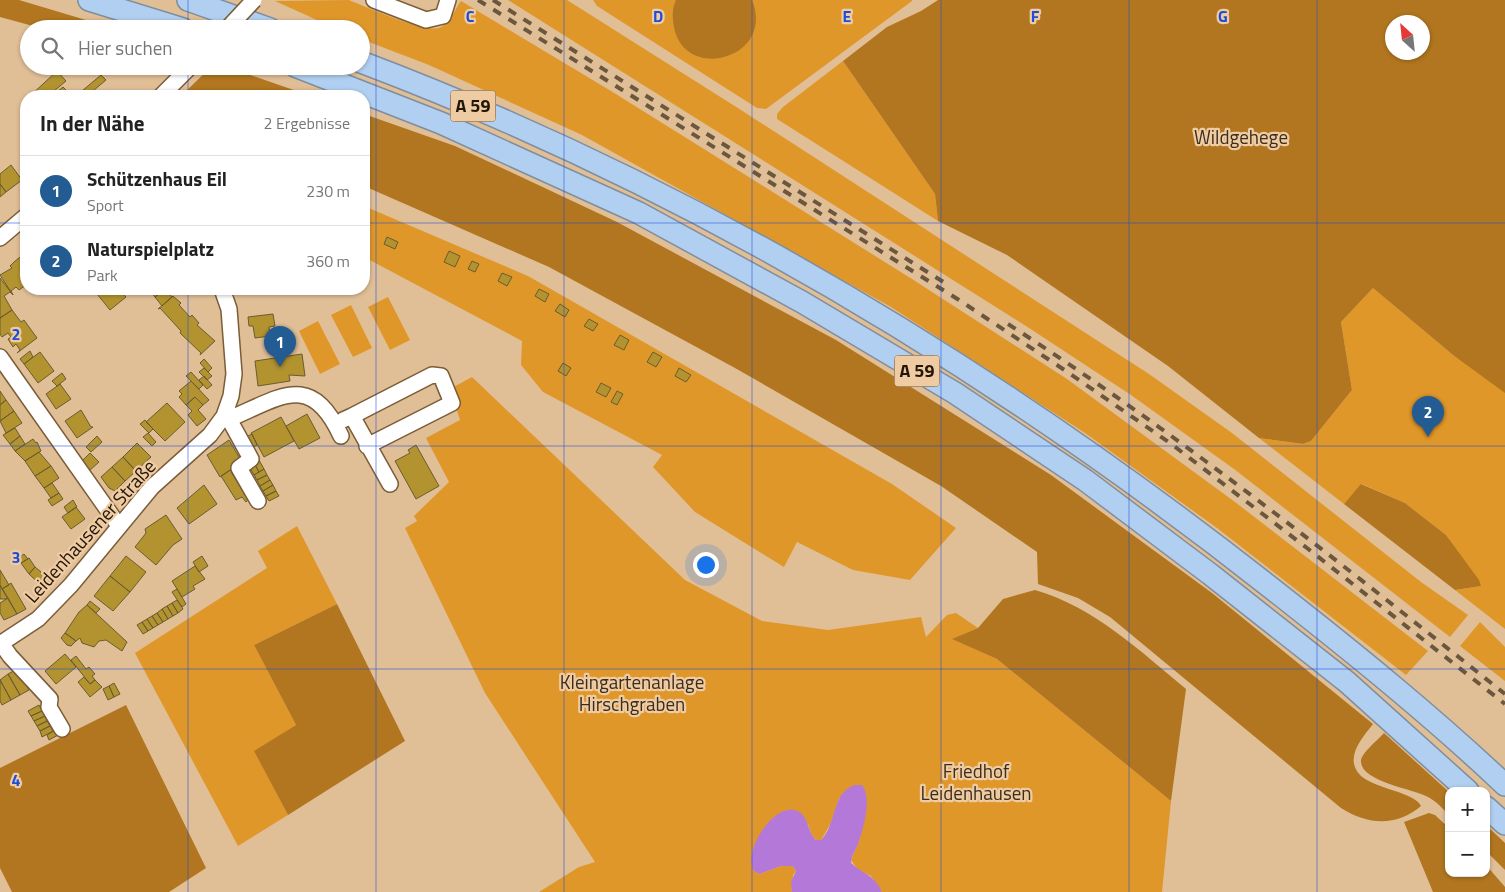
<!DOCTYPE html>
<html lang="de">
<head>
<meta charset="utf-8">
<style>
	body { margin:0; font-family:"Titillium Web",sans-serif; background:#f6f6f6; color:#222 }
	.controls { position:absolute; right:15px; bottom:15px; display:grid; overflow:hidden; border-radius:10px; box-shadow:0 1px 4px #0004 }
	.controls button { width:45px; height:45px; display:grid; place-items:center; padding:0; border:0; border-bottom:1px solid #e0e0e0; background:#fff; color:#222; font:25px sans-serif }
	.compass { position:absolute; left:1385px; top:15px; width:45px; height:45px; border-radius:50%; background:#fff; box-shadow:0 1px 4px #0004; rotate:333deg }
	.you { position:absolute; left:705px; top:564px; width:18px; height:18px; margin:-12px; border:4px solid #fff; border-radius:50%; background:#1a73e8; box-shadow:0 0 0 8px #1a73e833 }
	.badge { display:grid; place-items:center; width:32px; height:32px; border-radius:50%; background:#235b93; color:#fff; font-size:16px; font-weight:700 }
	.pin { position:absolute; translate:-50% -41px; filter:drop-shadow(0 1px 2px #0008) }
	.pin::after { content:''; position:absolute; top:26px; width:18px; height:15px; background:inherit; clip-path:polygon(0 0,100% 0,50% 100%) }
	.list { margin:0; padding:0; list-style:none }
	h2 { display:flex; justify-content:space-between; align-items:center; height:65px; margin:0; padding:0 20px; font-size:21px }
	h2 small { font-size:16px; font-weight:400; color:#767676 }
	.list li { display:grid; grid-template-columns:32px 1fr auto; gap:15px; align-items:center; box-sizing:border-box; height:70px; padding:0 20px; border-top:1px solid #e0e0e0 }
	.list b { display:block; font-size:19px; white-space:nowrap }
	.list p { margin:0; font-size:16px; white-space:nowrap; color:#767676 }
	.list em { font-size:16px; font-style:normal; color:#767676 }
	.icon { flex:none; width:28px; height:28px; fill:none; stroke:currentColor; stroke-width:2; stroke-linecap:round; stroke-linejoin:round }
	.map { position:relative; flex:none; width:1505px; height:892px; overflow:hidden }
	.search { position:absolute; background:#fff; box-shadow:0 1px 4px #0004; left:20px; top:20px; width:350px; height:55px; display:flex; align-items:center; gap:12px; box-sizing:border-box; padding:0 18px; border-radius:28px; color:#767676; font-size:19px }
	.panel { position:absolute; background:#fff; box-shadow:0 1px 4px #0004; left:20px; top:90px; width:350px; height:205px; border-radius:20px }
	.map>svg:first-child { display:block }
</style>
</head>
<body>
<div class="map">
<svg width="1505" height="892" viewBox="0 0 1505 892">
	<rect width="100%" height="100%" fill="#e0be96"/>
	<path fill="#e0972a" d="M349,0C366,7 423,32 439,28C449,25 455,9 461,1L611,91L912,279L1067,379L1235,502L1428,651L1406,675L1217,528L1085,433L891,307L582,135L429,65L361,39V29H337L275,1Z
		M508,0H567L741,110L1149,374L1232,433L1421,582L1468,615L1450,637L1234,469L1131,395L1026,326Z
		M593,0H912V1L766,109L757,108L597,6Z
		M843,61L935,194L938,221L777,119V114L783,107Z
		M364,206L528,276L892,484L956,528L910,580L853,570L797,542L784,567L695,512L653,467L662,455L543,392L521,365L522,341L364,257Z
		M1373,288L1453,355L1505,389V629L1455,590L1481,586L1446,535L1405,503L1362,484L1344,504L1259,438L1303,444L1311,441L1352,390L1341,322Z
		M388,297L410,340L390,350L368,307Z
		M351,305L372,348L353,357L331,315Z
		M318,321L340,364L320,374L299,331Z
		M472,377L685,580L762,621L828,630L921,617L926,637L947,615L956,613L978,628L953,639L997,659L1171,801L1162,892H882L871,876L858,870L851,860L859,841L866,806L839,798L831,823L821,840H816L812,836L808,824L774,817L771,820L754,871L759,874L781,866H793L796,871L793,875L792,892H539L579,867L595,862L485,693L405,528L417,521L414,516L449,482L426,438L460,420L450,389Z
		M297,526L337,604L254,645L296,725L255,752L288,815L238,846L135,653L267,568L258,551Z
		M1480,622L1505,647V681L1460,646Z"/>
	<path fill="#b1761f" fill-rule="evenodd" d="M0,0H19L116,29H44L0,17Z
		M676,0H752C776,59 684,83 674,27C672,18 672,8 676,0Z
		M938,0H1505V393L1453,355L1373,288L1341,322L1352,390L1311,441L1303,444L1259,438L1168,366L1007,255L938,221L935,194L843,61L887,27L921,11ZM1392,22H1422V52H1392Z
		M212,66H224L311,96H181Z
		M364,114L455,146L617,222L836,340L1051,475L1212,593L1373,724C1362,738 1344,758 1360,775C1374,789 1415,792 1421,806C1396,827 1368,825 1341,808L1110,617L1078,598L1038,584L1037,552L941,486L735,368L549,267L364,186Z
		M1361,484L1405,503L1446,535L1479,580L1481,586L1455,590L1344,504Z
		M1035,590C1094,607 1140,651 1186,689L1171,801L997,659L952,639L978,628L1003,599Z
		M337,604L405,741L288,815L254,751L296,725L254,645Z
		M126,705L206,868L169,892H12L0,868V768Z
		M1384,733L1449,792V815C1443,809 1436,801 1428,797C1414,789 1362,782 1361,762C1360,754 1378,740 1384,733Z
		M1429,813L1435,815L1449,828V873H1486V865L1505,887V892H1433L1404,822Z
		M1486,825L1505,843V870L1486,851Z"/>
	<path fill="#b478d9" d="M855,785H862C872,797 864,827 859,841C857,849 851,855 851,863C864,875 874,874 882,892H792L791,882L796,871L793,866H781L759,874L754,871C742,853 772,804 795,810C809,814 807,832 816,840H821C837,825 831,792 855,785Z"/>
	<path fill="#b2932f" stroke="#6b5c2f" d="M57,71L66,81L48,96H30Z
		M101,75L106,80L87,96H76Z
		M63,87L67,91L61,96H52Z
		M26,152V165L20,157Z
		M11,165L22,180L6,192L0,184V174Z
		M0,184L6,192L0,197Z
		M387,237L398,242L395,249L384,244Z
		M449,251L460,256L455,267L444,262Z
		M25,253L26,285L19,290L16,287L11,291L13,295L0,275L12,268L10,266L14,262Z
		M472,261L479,264L475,272L468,269Z
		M502,273L512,277L507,286L498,281Z
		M0,278L13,295L10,292L4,296L12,310L0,318Z
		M93,289H119L126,297L110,310Z
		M153,289H165L155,297L150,291Z
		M165,289L172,297L162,306L155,297Z
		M539,289L549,294L545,302L535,296Z
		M173,296L181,303L179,305L190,317L192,315L199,323L197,325L215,341L200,355L201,353L180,333L181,331L160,308L158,309Z
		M560,304L569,310L565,317L555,311Z
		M12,310L21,322L24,320L37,338L17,353L20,350L16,344L13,347L8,339L11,337L8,333L2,337L0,334V318Z
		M273,314L275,326L269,327L270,336L255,338L253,326H249L248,317Z
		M589,319L598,324L593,331L584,326Z
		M620,335L629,340L624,350L614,345Z
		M30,351L33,357L24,364L20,359Z
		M40,352L54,371L38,383L24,364Z
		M653,352L662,357L656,367L647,362Z
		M302,354L305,376L289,375L290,381L258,386L255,361Z
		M204,359L212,368L208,372L200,363Z
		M563,363L571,368L566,376L558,371Z
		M204,368L212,376L207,380L199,372Z
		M679,368L691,375L686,382L675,376Z
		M191,372L203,385L199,389L186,376Z
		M62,373L66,379L57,386L52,381Z
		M204,376L212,385L207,389L199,380Z
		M191,381L209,400L203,405L195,397L186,405L179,397L182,394L179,391Z
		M601,383L611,388L606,397L596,392Z
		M60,384L71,399L56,409L46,394Z
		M0,391L6,400L0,405Z
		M617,391L623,394L617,405L611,402Z
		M195,397L203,405L198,410L206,419L197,426L188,415L192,411L186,405Z
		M6,400L14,411L0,421V405Z
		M167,403L185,422L165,441L146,422Z
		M81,410L91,427H93L77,438L65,421Z
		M14,411L22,423L6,433L0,421Z
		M307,414L320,438L299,449L286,426Z
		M281,417L294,441L264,457L251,433Z
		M145,420L153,429L149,433L140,424Z
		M15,428L20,436L10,444L3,435Z
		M148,433L156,442L152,446L143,437Z
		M252,434L257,445L252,448L246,437Z
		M20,436L25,444L15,451L10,444Z
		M97,436L102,442L91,452L86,447Z
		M33,439L36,443L37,442L41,451L25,461L15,451Z
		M229,440L242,462L220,477L207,455Z
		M137,443L151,457L136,471L123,457Z
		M416,445L439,486L416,499L395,461L410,453L408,450Z
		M39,452L51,466L35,476L25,461Z
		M90,453L99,462L89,471L82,461Z
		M123,457L136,471L125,481L112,467Z
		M259,460L264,469L259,472L254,463Z
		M254,463L259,472L254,475L249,466Z
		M51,466L59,478L44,488L35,476Z
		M112,467L125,481L115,491L109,488L101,477Z
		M264,469L267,475L257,480L254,475Z
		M230,470L248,500L246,502L242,497L236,500L221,476Z
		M267,475L270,480L260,486L257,480Z
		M270,480L273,485L263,491L260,486Z
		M52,483L59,493L51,498L44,488Z
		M204,485L217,504L189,524L177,508Z
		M273,485L276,491L266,496L263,491Z
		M276,491L279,496L269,501L266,496Z
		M59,493L63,499L52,506L48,500Z
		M73,500L77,507L68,513L64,507Z
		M76,507L85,519L71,529L62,517Z
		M166,515L182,539L173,545L156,565L135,547L146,533L145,529Z
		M24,554L28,559L21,563L18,558Z
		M126,556L146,572L130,592L110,576Z
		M202,556L208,566L199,572L193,562Z
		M29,558L35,567L29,574L21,563Z
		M195,566L205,579L193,586L195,589L182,597L172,581Z
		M35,567L52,581L45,589L29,574Z
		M0,570L9,585L2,589L0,585Z
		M110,576L130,592L113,611L94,596Z
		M11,583L26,609L17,614L2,589Z
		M0,585L8,598L6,599H0Z
		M177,589L186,604L182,607L172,592Z
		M8,598L17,614L4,620L0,613V603Z
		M177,600L183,609L178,613L172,603Z
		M90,601L100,609L96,613L87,605Z
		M172,603L178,613L173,616L167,606Z
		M87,605L127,642L122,651L106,640L99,641L94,647L82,643L80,638L76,641L65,633L79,612Z
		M167,606L173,616L168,619L162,609Z
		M162,609L168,619L163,622L157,613Z
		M157,613L163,622L158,625L152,616Z
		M152,616L158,625L153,628L147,619Z
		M147,619L153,628L148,631L142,622Z
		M142,622L148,631L143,634L137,625Z
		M65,633L76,641L71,646L67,645L61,638Z
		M65,654L76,667L56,684L45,671Z
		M76,656L86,669L89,667L95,674L92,676L95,680L90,684L71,660Z
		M17,669L29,690L20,695L8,674Z
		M8,674L20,695L11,700L0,680Z
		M84,677L90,684L95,680L102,687L90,697L78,682Z
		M0,680L11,700L2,705L0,701Z
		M114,683L120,694L114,697L109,686Z
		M109,686L114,697L108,700L103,689Z
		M39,705L42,711L31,716L28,711Z
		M42,711L45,716L34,721L31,716Z
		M45,716L47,721L37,726L34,721Z
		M47,721L50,726L40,731L37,726Z
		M50,726L53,731L42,737L40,731Z
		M57,729L60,734L49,740L47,735Z"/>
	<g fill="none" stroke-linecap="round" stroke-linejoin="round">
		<defs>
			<path id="minor" d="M374,0L426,20L443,16L448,0
				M161,96L191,66
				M0,238L26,216
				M0,357L119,526
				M224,416L229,419C281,397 311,371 341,436
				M352,416L432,375L441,376L452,403L367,446
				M229,419L251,459L239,468L258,501
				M343,420L352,416L390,484
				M1,643L10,656L50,699L49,707L62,729
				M0,644L38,619L71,585L152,487L210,435L224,416L231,396L234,374L229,309L222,289"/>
			<path id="highway" d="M89,0L183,29
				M188,0L270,29
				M361,62C692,187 998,372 1275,591C1354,653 1432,716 1505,785
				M295,66L441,123L639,213L802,302L955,393L1085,480L1210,574L1347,682L1468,791
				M1486,807L1505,824"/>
		</defs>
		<use href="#minor" stroke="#7b5d38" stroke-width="18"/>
		<use href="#highway" stroke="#7f8e9e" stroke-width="24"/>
		<use href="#minor" stroke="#fff" stroke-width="15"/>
		<use href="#highway" stroke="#b1cff0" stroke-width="21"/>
		<path stroke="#6b573d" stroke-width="4" stroke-dasharray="9 9" stroke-linecap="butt" d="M478,0L959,300L1066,371L1170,443L1307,548L1505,704
			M493,0L945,283
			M1008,324C1182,436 1343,565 1505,694"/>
		<defs>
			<path id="minor-bridge" d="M227,29L254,0"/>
		</defs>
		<use href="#minor-bridge" stroke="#7b5d38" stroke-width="18" stroke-linecap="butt"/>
		<use href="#minor-bridge" stroke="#fff" stroke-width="15"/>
	</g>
	<path fill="none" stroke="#1d4ed8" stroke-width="1" stroke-opacity="0.55" d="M188,0V29M376,0V892M564,0V892M752,0V892M941,0V892M1129,0V892M1317,0V892M188,66V96M0,223H26M364,223H1505M188,289V892M0,446H1505M0,669H1505"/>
	<g text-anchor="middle" stroke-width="4.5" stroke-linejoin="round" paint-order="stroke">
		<g fill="#eecba3" stroke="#5f4c35" stroke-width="1">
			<rect x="450.5" y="90.5" width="45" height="31" rx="4"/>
			<rect x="894.5" y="355.5" width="45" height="31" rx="4"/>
		</g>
		<g font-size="18" font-weight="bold" fill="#221606">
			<text x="473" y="112">A 59</text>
			<text x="917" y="377">A 59</text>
		</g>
		<g font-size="19" fill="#3c2d1b" stroke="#eecba3">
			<text x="1241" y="144">Wildgehege</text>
			<text x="632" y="689">Kleingartenanlage<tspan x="632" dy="22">Hirschgraben</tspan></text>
			<text x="976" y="778">Friedhof<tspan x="976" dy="22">Leidenhausen</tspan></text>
		</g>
		<g font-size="19" fill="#221606" stroke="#eecba3">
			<text transform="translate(90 531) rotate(-48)" y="7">Leidenhausener Straße</text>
		</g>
	</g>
	<g font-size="16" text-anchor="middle" font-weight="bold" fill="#1d4ed8" stroke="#eecba3" stroke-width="4.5" stroke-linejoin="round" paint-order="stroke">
		<text x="470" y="22">C</text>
		<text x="658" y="22">D</text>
		<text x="847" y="22">E</text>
		<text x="1035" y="22">F</text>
		<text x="1223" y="22">G</text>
		<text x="16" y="340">2</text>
		<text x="16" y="563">3</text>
		<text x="16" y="786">4</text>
	</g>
</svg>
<div class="controls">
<button>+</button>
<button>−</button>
</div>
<svg class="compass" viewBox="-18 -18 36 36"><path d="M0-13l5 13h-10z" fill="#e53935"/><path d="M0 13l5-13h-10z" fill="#767676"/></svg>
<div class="you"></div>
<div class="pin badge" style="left:280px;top:367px">1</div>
<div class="pin badge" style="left:1428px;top:437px">2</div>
<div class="search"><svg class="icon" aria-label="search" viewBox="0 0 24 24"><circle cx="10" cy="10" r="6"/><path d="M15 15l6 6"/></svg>Hier suchen</div>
<section class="panel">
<h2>In der Nähe<small>2 Ergebnisse</small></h2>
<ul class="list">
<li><span class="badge">1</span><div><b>Schützenhaus Eil</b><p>Sport</p></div><em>230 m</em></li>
<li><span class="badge">2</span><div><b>Naturspielplatz</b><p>Park</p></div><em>360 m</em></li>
</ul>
</section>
</div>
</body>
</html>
